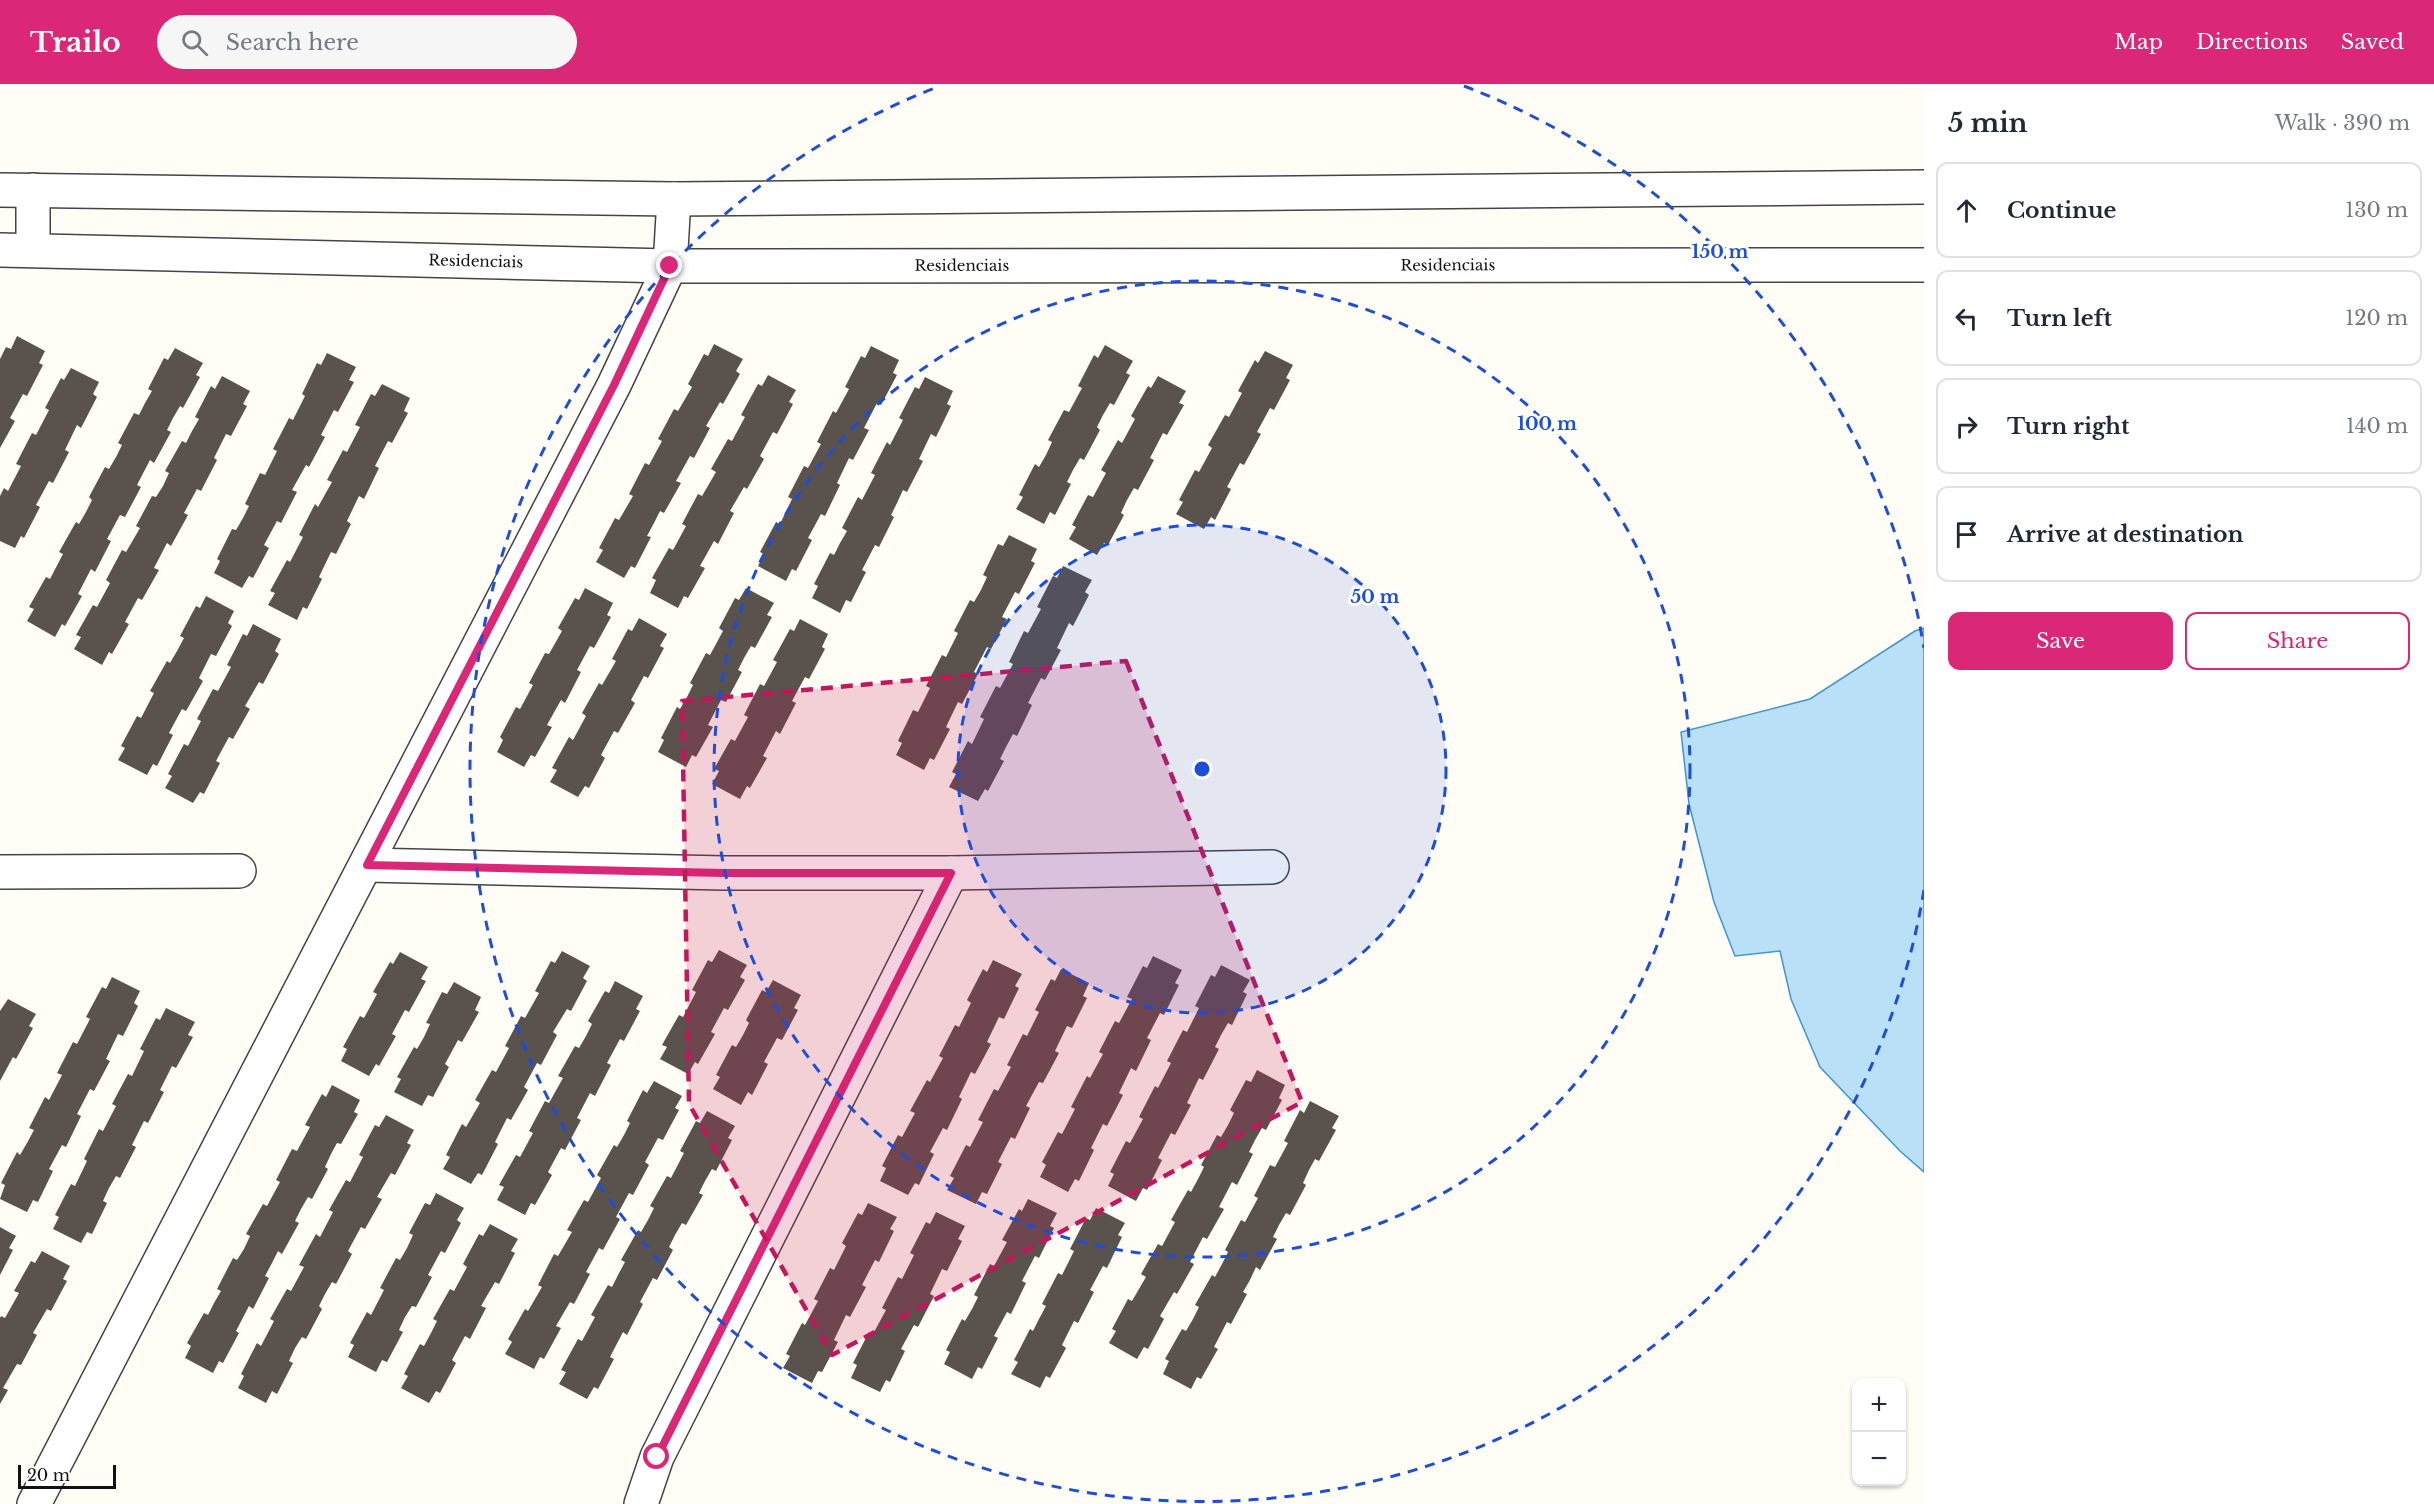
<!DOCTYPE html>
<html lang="en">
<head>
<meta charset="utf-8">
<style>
	body { margin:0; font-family:"Libre Baskerville",serif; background:#f6f6f7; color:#1f2937 }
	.controls { position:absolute; right:18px; bottom:18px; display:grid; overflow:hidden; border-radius:12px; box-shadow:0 2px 4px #0004 }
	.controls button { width:54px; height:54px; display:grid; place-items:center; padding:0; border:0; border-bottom:2px solid #e0e1e3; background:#fff; color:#1f2937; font:30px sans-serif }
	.scale { position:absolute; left:18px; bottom:15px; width:98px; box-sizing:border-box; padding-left:6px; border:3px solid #111; border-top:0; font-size:16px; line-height:21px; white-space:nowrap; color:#111; -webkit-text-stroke:4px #fff; paint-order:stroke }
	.stop { position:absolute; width:18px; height:18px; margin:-14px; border:4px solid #db2777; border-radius:50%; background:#fff }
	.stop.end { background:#db2777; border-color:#fff; box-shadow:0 2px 6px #0008 }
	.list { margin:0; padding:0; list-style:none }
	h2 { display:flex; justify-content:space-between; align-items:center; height:78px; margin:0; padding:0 24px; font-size:26px }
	h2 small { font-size:20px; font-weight:400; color:#747a83 }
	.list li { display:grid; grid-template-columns:39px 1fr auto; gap:18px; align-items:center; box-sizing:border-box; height:96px; margin:0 12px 12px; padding:0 12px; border:2px solid #e0e1e3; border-radius:12px }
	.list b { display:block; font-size:22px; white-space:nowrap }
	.list em { font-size:20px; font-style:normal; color:#747a83 }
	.actions { display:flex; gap:12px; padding:18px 24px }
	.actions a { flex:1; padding:14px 0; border:2px solid #db2777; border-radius:12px; text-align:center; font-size:21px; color:#db2777 }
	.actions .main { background:#db2777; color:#fff }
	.icon { flex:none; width:33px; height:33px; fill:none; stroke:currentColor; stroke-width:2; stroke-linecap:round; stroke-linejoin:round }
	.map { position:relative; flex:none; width:1924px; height:1420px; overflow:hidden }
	header { display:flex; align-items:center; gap:36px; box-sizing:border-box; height:84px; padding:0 30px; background:#db2777; color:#fff }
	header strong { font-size:28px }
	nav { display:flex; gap:33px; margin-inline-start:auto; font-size:21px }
	.search { width:420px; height:54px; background:#f6f6f7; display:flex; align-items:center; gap:15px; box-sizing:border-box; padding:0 21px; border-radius:33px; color:#747a83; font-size:22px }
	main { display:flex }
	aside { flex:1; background:#fff }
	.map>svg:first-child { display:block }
</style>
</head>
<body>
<header>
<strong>Trailo</strong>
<div class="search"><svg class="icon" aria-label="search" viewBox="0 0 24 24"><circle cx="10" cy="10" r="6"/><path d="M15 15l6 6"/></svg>Search here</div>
<nav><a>Map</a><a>Directions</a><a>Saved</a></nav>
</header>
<main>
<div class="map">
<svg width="1924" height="1420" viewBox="0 0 1924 1420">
	<rect width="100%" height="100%" fill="#fffdf5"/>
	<path fill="#b9e0f7" stroke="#3f96cf" stroke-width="1.5" d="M1924,544V1088L1900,1067L1820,983L1791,915L1780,867L1735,872L1714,818L1689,720L1681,648L1810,615L1915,547Z"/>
	<path fill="#5a524d" d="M17,252L45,267L39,279L43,281L27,312L23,310L10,334L15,337L0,364V275L6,263L11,265Z
		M714,260L743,275L736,287L740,290L723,320L720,318L706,342L710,344L694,374L690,372L676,397L681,399L664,429L660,427L654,439L647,452L651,453L635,484L631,482L624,494L596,478L603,466L599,464L615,434L619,436L633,412L629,410L645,379L649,381L662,357L658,355L674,325L678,327L692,303L688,300L704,270L708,272Z
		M1105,261L1133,277L1126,289L1130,291L1114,321L1110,319L1103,331L1097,343L1100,346L1084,376L1080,374L1073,386L1067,398L1071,400L1055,431L1050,428L1044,440L1016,425L1023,413L1019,411L1035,380L1039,383L1046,371L1052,358L1048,356L1064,326L1069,328L1082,304L1078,302L1094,271L1098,274Z
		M871,262L899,276L893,289L897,291L881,321L877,319L864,344L869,346L853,376L849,374L837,399L840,401L825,432L821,430L814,443L808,454L812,456L796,487L792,485L786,497L758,482L764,470L760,468L776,438L780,440L792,415L788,413L804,382L808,384L821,360L817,358L833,327L836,329L849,305L845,303L861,272L865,274Z
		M175,264L203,279L196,291L200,293L183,324L180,322L173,334L167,346L171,348L154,379L150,376L137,401L141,403L125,433L120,431L107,455L111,457L95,488L91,485L78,510L82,512L65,542L62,540L55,553L27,537L34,525L29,523L46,493L50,495L63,470L59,468L76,438L79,440L86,428L92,416L89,413L105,383L109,385L116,373L122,361L118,359L134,329L139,331L145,319L152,307L148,305L164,274L168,276Z
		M1265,267L1293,281L1286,294L1290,296L1274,326L1270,324L1257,348L1261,350L1244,381L1240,379L1227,403L1231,405L1215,436L1211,433L1204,445L1176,430L1183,418L1179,416L1195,386L1199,388L1212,364L1208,361L1225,331L1229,333L1242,309L1238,307L1255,276L1258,279Z
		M327,269L356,283L349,296L354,298L338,328L334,326L321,351L325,353L309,383L306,381L292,406L297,408L281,439L277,437L264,461L269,464L253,494L249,492L242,504L214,489L220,477L217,475L232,445L236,446L243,434L249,422L245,420L260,389L265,391L277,367L273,365L289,334L293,336L305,312L302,310L317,279L321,281Z
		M71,284L99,298L93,310L97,313L81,344L77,341L65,366L69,368L53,399L49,397L36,421L40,423L24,454L21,452L15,464L0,457V412L4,404L8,407L21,382L16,380L32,349L36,351L49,326L45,324L61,294L64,296Z
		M768,291L796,306L789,318L793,320L777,350L773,348L760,372L764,375L747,405L744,403L730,427L734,429L718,460L714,457L700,482L705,484L688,514L684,512L678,524L650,509L656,496L652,494L669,464L673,466L686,442L682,440L698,410L702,412L716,388L711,385L728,355L732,357L745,333L741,331L758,300L762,302Z
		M222,292L250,307L243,320L247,322L231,352L226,350L214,374L217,376L201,407L197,405L184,429L188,431L171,462L167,459L154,484L159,486L142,516L138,514L125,538L129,540L112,570L109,568L102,581L74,565L81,553L76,551L93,521L97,523L110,499L106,496L122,466L126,468L140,444L136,442L152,412L156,413L163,402L169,389L165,387L182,357L186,359L192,347L199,335L195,333L211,302L215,305Z
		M1158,292L1186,307L1179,319L1184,321L1167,351L1163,349L1150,374L1154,376L1138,406L1134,404L1127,416L1121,429L1124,431L1108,461L1104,459L1097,471L1069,455L1076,443L1072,441L1088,411L1093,413L1106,389L1101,386L1118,356L1122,359L1135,335L1131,332L1148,302L1151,304Z
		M925,293L953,307L947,320L951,322L936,353L931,350L919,375L923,377L907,408L903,406L897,419L891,431L894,433L879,463L875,461L862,486L866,488L851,518L846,516L840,529L812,514L818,502L814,500L830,469L834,471L840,459L847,447L842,444L858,413L862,416L875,391L871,389L887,358L890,361L903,336L899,334L915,303L919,305Z
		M382,300L410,314L404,327L408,329L392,359L388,357L375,382L379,384L364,415L359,412L347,437L351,440L336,470L331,468L319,493L322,495L307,525L303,523L297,536L268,521L275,509L270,507L287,476L290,478L303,453L299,451L315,420L318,423L332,398L327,396L343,366L347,368L360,343L355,341L371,310L375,312Z
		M1009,451L1037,465L1031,477L1035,479L1019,510L1015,508L1002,533L1007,535L991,565L987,563L974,588L978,590L962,620L958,618L946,643L950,645L934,676L930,674L924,686L896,671L902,659L898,657L913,626L918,628L930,604L926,602L942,571L946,573L958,549L954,547L970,516L974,518L981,506L987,493L983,491L998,460L1003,462Z
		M1063,482L1092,496L1085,508L1089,511L1073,542L1069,539L1057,564L1061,566L1045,596L1041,594L1028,619L1032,621L1017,652L1013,650L1006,663L1000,675L1004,677L988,707L985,705L978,717L949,703L956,690L952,688L968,657L972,660L984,635L980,633L996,602L1000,604L1013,580L1009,578L1024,547L1028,549L1041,525L1037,523L1053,492L1057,494Z
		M585,504L613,519L607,531L611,533L594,564L590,562L577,586L581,588L565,619L561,616L547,641L552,643L535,673L531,671L524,683L497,668L503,656L500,653L516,623L520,625L533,601L529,599L545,569L549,570L562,547L558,544L575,514L579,516Z
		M746,504L774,519L767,531L772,533L755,564L751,562L744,574L738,586L742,588L726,618L721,616L708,641L713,643L696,673L692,671L686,683L658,668L664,656L661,654L677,623L680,625L687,613L693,601L690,599L706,569L710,571L723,547L719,544L735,514L739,516Z
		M206,512L234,527L228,539L232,542L216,572L211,570L199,594L203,597L186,627L182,625L176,636L169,649L173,651L157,682L153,680L147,691L118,676L125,664L121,662L137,632L141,634L154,609L150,607L167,577L170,579L177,567L184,554L180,552L196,522L200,524Z
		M639,534L667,550L660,562L664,564L648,594L644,592L631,616L635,619L618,649L614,647L601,671L605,674L589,704L585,702L578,713L550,698L557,686L552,684L569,653L573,656L586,632L582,629L599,599L602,601L616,577L612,575L628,545L632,547Z
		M800,535L828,550L822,563L825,565L809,595L805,593L792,617L796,619L780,650L776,647L763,672L767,674L750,704L747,702L740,715L712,700L719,687L714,685L731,655L735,657L748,633L744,631L760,600L764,602L777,578L773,576L790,545L794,547Z
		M253,540L281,555L275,567L279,570L263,600L259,598L245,622L250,625L233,655L229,653L223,664L216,677L220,679L204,710L200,708L193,719L165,704L172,692L168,690L184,660L188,662L201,637L197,635L213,605L218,607L231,583L227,581L243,550L247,552Z
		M719,866L747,881L740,893L745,896L728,926L724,924L711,948L715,950L698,980L695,978L688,990L660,975L667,963L662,961L679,931L683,933L696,908L692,906L708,876L712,878Z
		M562,867L590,882L583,894L587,897L571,927L567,925L553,948L557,951L541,981L537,979L524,1003L528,1006L511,1036L507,1034L495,1058L498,1060L482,1091L478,1089L471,1100L443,1085L450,1073L446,1071L462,1040L466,1043L480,1019L475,1016L492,986L496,988L509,964L505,962L521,932L525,934L539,909L535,907L551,877L555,879Z
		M400,868L428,883L421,895L426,897L409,928L405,926L392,950L396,952L379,982L376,980L369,992L341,977L347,965L343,963L360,932L364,934L377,910L373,908L390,878L393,880Z
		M1153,872L1182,886L1175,899L1179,901L1164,931L1160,929L1147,954L1151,956L1136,987L1131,984L1119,1009L1123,1011L1107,1042L1103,1040L1091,1064L1094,1066L1079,1097L1075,1095L1068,1108L1040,1093L1046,1081L1042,1078L1058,1048L1062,1050L1075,1025L1071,1023L1087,992L1090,994L1103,970L1099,968L1115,937L1119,939L1132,915L1127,913L1143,882L1147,884Z
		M993,876L1022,890L1015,902L1019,904L1004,935L999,933L987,958L991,960L975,990L971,988L959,1013L962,1015L947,1046L943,1044L930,1068L934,1070L919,1101L915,1099L908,1111L880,1097L886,1084L882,1082L898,1051L902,1053L915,1029L910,1027L927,996L930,998L943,974L939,972L955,941L959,943L971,919L967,916L983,885L987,888Z
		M1221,881L1250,896L1243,908L1247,910L1232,941L1228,939L1221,951L1215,963L1219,965L1203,996L1199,994L1187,1019L1191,1021L1175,1051L1171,1049L1158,1074L1162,1076L1147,1106L1143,1104L1136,1117L1108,1102L1114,1090L1110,1088L1126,1057L1130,1059L1143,1035L1139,1033L1155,1002L1158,1004L1171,979L1167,977L1183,946L1187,948L1199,924L1195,922L1211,891L1215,893Z
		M1061,885L1089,899L1083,912L1087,914L1072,944L1067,942L1055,967L1059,969L1043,999L1039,998L1026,1022L1030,1024L1015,1055L1011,1053L998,1078L1002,1080L987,1110L982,1108L976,1120L947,1106L954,1094L950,1092L966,1061L970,1063L983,1038L978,1036L994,1005L998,1007L1011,983L1007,981L1023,950L1027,952L1039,928L1035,926L1051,895L1055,897Z
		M112,893L140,907L134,919L138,922L123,952L118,950L106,975L110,977L94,1007L90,1005L77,1030L81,1032L66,1063L62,1061L49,1085L53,1087L38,1118L33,1116L27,1128L0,1115L5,1101L1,1099L17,1068L20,1071L27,1059L34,1046L29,1044L45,1013L49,1016L62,991L57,989L73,958L77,960L90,935L86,933L102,903L106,905Z
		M773,896L801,911L794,924L798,926L782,956L777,954L764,978L768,980L752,1011L748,1008L741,1021L713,1005L720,993L716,991L732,961L736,963L743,951L749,939L746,936L762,906L766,908Z
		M615,897L643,912L636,925L640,927L624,957L620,955L607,979L611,981L595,1012L590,1009L577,1034L581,1036L565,1066L561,1064L548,1088L552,1091L535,1121L531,1119L525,1131L497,1116L504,1103L499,1101L516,1071L520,1073L533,1049L529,1047L545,1017L549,1019L563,994L558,992L575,962L579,964L586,952L592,940L588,937L605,907L609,909Z
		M454,898L481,913L475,926L479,928L462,958L458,956L445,980L449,983L433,1013L428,1011L422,1022L394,1008L401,995L397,993L414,963L417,965L424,953L430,940L426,939L442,908L447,910Z
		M8,915L36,930L29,942L33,944L16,975L13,973L0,997V927Z
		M166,924L195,938L188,951L193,953L176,984L172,982L160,1006L164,1008L148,1039L144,1037L132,1061L136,1063L120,1094L116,1092L109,1104L103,1117L107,1119L92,1150L87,1148L81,1159L53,1145L59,1133L55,1131L71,1100L75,1102L87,1077L84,1075L99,1045L103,1047L116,1022L112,1020L128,990L132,992L144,967L140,965L156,934L160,936Z
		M1257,986L1285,1001L1279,1014L1282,1016L1266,1046L1262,1044L1255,1056L1249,1068L1253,1070L1237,1101L1232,1098L1219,1123L1224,1125L1207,1155L1203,1153L1190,1178L1194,1180L1177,1210L1174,1208L1160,1232L1164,1235L1148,1265L1144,1263L1137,1275L1109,1259L1116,1247L1112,1245L1128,1215L1132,1217L1146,1193L1141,1190L1158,1160L1162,1162L1175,1138L1171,1136L1188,1106L1191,1108L1198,1095L1204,1083L1201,1081L1217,1051L1221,1053L1228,1041L1234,1029L1230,1026L1246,996L1251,998Z
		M654,997L682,1012L675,1024L679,1026L663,1056L658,1054L645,1078L649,1081L633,1111L629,1109L616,1133L620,1135L603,1166L599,1164L586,1188L590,1190L574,1220L570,1218L556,1242L561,1244L544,1275L540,1273L534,1285L505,1270L512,1258L508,1255L525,1225L528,1227L542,1203L538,1201L554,1170L558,1172L572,1148L567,1146L584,1116L588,1118L601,1094L597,1091L614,1061L617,1063L624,1051L630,1039L627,1037L643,1006L647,1009Z
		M332,1001L360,1016L354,1028L358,1030L341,1060L337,1059L331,1070L325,1083L328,1085L312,1115L308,1113L301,1125L295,1137L299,1139L282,1170L278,1167L272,1179L265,1192L269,1194L253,1225L249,1222L236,1247L239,1249L223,1279L219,1277L213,1289L185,1274L191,1262L187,1259L204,1229L208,1231L214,1219L221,1207L217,1205L233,1174L237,1176L244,1165L250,1152L246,1150L263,1120L267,1122L280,1098L276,1096L292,1065L297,1067L310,1043L305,1041L322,1010L326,1013Z
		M1310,1017L1339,1032L1332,1044L1336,1046L1319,1077L1315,1075L1309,1086L1303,1099L1306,1101L1290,1131L1286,1129L1279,1141L1273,1153L1277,1155L1260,1186L1256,1183L1250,1196L1243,1208L1247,1210L1231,1240L1227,1238L1214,1263L1218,1265L1201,1295L1197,1293L1191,1305L1163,1290L1169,1277L1165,1275L1182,1245L1186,1247L1193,1235L1199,1223L1195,1221L1212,1191L1215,1193L1222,1180L1228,1168L1225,1166L1241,1136L1245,1138L1258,1114L1254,1112L1270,1081L1275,1083L1288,1059L1284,1057L1300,1026L1304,1029Z
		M707,1027L735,1042L728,1054L732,1056L716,1087L712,1085L705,1097L699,1109L703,1111L686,1141L682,1139L675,1151L669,1163L673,1166L657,1196L653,1194L640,1218L643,1220L627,1251L623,1248L610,1273L614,1275L598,1305L594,1303L587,1315L559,1300L566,1288L561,1286L578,1255L582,1257L595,1233L591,1231L608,1201L612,1203L618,1191L625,1178L621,1176L638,1146L641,1148L648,1136L654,1124L650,1122L667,1092L671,1094L684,1069L680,1067L696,1037L700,1039Z
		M386,1031L414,1046L407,1059L411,1061L395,1091L391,1089L377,1113L382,1115L365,1145L361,1143L348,1167L352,1170L336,1200L332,1198L325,1210L319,1222L322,1225L306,1255L302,1253L295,1264L289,1277L293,1279L277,1310L272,1307L266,1319L238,1304L244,1292L241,1290L257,1259L261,1262L274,1237L270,1235L287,1205L291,1207L304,1183L299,1181L316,1150L320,1153L333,1128L329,1126L346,1096L350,1098L363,1073L359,1071L375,1041L379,1043Z
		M436,1109L464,1124L457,1136L461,1139L445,1169L441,1167L428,1191L432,1193L416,1223L412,1222L405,1233L399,1246L403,1248L387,1278L382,1276L376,1288L348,1273L354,1261L350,1259L367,1228L371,1231L384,1206L380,1204L396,1174L400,1176L407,1164L413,1151L409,1149L425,1119L430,1121Z
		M1028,1115L1057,1129L1050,1142L1054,1144L1039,1174L1035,1172L1022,1197L1026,1199L1011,1230L1007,1228L994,1252L998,1254L982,1285L978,1283L972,1295L944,1280L950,1268L946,1266L962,1235L965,1237L972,1225L978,1213L974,1211L990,1180L994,1182L1007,1158L1002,1156L1019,1125L1022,1127Z
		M868,1119L897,1133L890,1145L894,1147L879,1178L875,1176L862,1201L866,1203L850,1233L846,1231L834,1256L838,1258L822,1288L818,1287L812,1299L783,1284L790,1272L786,1270L802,1239L805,1241L818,1217L814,1215L830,1184L834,1186L846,1162L842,1159L858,1129L862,1131Z
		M1096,1124L1125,1139L1118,1151L1122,1153L1107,1184L1103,1182L1090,1206L1094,1208L1078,1239L1074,1237L1062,1261L1066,1264L1050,1294L1046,1292L1040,1304L1011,1290L1018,1278L1014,1276L1030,1245L1033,1247L1039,1235L1046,1222L1042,1220L1058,1189L1062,1191L1074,1167L1070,1165L1086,1134L1090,1136Z
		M936,1128L965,1142L958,1155L962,1157L947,1187L942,1185L930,1210L934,1212L918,1243L914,1241L901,1265L905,1267L890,1298L886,1296L880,1308L851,1294L857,1281L853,1279L869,1248L873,1250L886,1226L882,1224L898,1193L902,1195L914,1171L910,1169L926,1138L930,1140Z
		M490,1140L518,1155L511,1167L515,1169L499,1200L495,1198L481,1222L486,1224L470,1255L465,1252L452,1276L456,1279L440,1309L436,1307L429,1319L401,1304L408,1292L404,1290L420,1260L424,1262L431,1249L437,1237L433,1235L450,1205L454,1207L467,1183L463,1180L479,1150L483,1152Z
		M0,1143L16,1152L9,1164L13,1166L0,1191Z
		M42,1167L70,1182L63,1195L67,1197L51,1227L47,1225L33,1249L37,1251L21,1281L17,1280L3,1304L8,1306L0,1320V1234L1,1232L5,1234L19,1209L14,1207L31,1177L35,1179Z"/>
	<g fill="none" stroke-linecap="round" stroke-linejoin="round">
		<defs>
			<g id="minor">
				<path d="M0,106L674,115L1924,103"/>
				<path id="s1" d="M0,166L670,182L1924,181"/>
				<path d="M33,166V106"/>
				<path d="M367,781L724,789H951L1272,783"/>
				<path d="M0,788L239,787"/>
				<path d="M34,1420L614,301L670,182L674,115"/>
				<path d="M641,1420L657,1373L951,789"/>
			</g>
		</defs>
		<use href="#minor" stroke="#444" stroke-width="36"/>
		<use href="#minor" stroke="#fff" stroke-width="33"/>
	</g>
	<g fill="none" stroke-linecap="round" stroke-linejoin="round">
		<path stroke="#db2777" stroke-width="8" d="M657,1373L951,789H724L367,781L614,301L670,182"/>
	</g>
	<path fill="#c2185b" fill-opacity="0.2" stroke="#c2185b" stroke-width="4.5" stroke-dasharray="12 8" stroke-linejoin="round" d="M1126,577L1302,1018L832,1271L689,1020L682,617Z"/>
	<circle cx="1202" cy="685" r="244" fill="#1d4ed8" fill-opacity=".12"/>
	<g fill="none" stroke="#1d4ed8" stroke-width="3" stroke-dasharray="10 8">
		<circle cx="1202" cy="685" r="244"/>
		<circle cx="1202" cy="685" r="488"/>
		<path d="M1924 806A732 732 0 1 1 940 2M1464 2A732 732 0 0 1 1924 564"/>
	</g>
	<g text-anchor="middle" stroke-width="6" stroke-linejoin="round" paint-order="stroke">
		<g font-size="15" fill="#111" stroke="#fff">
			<text dy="5" stroke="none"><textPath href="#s1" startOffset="476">Residenciais</textPath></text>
			<text dy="5" stroke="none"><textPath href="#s1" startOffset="962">Residenciais</textPath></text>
			<text dy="5" stroke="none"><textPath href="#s1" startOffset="1448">Residenciais</textPath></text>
		</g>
	</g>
	<circle cx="1202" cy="685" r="9" fill="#1d4ed8" stroke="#fff" stroke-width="3"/>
	<g font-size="18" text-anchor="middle" font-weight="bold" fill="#1d4ed8" stroke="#fff" stroke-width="6" stroke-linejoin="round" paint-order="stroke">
		<text x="1720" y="174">150 m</text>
		<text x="1547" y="346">100 m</text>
		<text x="1375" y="519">50 m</text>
	</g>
</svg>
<div class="controls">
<button>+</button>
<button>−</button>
</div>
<div class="scale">20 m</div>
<div class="stop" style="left:657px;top:1373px"></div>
<div class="stop end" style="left:670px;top:182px"></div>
</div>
<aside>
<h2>5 min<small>Walk · 390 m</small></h2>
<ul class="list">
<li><svg class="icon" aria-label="ahead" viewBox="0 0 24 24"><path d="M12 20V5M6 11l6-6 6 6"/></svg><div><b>Continue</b></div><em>130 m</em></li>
<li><svg class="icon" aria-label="left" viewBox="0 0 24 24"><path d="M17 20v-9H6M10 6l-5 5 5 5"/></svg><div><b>Turn left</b></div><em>120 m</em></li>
<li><svg class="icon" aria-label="right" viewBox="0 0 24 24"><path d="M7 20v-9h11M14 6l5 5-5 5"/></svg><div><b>Turn right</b></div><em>140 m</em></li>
<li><svg class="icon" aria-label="arrive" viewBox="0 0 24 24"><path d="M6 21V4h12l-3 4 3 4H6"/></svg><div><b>Arrive at destination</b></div></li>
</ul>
<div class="actions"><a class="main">Save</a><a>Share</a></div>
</aside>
</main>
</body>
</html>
